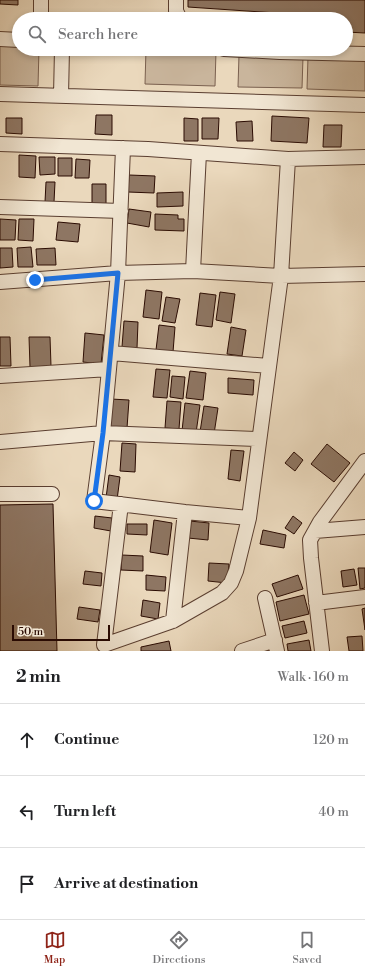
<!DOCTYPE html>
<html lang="en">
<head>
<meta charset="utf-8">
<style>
	body { margin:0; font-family:"Libre Bodoni",serif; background:#f2f2f2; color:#202124 }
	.scale { position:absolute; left:12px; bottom:10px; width:98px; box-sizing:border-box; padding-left:4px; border:2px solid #2a0b02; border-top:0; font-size:11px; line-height:14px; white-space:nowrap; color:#2a0b02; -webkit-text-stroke:3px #f1e6d3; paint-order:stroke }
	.stop { position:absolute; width:12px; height:12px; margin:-9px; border:3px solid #1a73e8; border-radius:50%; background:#fff }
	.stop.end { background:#1a73e8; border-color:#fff; box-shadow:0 1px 4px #0008 }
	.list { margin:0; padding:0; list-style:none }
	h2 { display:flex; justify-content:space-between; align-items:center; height:52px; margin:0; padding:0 16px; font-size:17px }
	h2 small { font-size:13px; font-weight:400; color:#757577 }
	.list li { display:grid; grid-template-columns:26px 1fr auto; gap:12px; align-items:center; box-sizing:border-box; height:72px; padding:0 16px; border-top:1px solid #e0e0e0 }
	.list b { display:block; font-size:15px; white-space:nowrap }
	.list em { font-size:13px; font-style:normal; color:#757577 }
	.icon { flex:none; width:22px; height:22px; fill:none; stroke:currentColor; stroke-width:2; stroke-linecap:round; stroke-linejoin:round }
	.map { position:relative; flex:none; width:365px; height:651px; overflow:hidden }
	.search { position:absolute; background:#fff; box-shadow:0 2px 6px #0003; left:12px; right:12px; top:12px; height:44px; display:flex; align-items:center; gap:10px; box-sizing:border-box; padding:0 14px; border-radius:22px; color:#757577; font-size:15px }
	.sheet { height:268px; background:#fff }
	nav { display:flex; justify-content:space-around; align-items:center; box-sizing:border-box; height:56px; border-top:1px solid #e0e0e0; background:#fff; font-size:11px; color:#757577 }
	nav a { display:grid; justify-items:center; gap:2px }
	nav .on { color:#8f2418 }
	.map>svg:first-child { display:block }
</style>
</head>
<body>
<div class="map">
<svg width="365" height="651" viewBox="0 0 365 651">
	<rect width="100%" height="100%" fill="#ead8bc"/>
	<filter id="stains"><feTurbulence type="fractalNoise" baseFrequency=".005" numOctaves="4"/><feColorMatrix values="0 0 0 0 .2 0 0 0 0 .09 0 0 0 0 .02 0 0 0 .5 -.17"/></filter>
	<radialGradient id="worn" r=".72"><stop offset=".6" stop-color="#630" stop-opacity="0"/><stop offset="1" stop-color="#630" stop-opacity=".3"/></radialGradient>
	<path fill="#c9b59c" stroke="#7a604f" d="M0,46H19V49H39L38,86L0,85Z
		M146,49L216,51L215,86L145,84Z
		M239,55L303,57L302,88L238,87Z
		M308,57L365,59V91L307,89Z"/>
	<path fill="#8e7663" stroke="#2a0b02" d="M0,0H18V5L0,4Z
		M188,0H365V33L346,32V19H291V14L188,7Z
		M96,115H112V135L95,134Z
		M272,116L309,118L307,143L271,141Z
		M6,118H22V134L6,133Z
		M184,118L198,119V141H184Z
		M202,118H219L218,139H202Z
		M252,121L253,141H237L236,122Z
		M324,125H342L341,147H323Z
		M19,155L36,156L35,178L19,177Z
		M39,157H55V174L40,175Z
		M58,158H72V176H58Z
		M76,159L90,160L89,178H75Z
		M129,175L155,176L154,193L128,192Z
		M46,182H55L54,202H45Z
		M92,184H106V205H92Z
		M183,192V206L157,207V193Z
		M129,209L151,212L149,227L127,223Z
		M155,214L178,215V219H184V231L155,230Z
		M0,219L16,220L15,240H0Z
		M19,219H34L33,241L18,240Z
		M58,222L80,224L78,242L56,240Z
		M31,247L33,267H18L17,248Z
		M0,248H12L13,267L0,268Z
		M55,248L56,265H37L36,249Z
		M146,290L162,292L159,319L143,317Z
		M220,292L235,294L231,323L216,320Z
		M200,293L216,295L212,327L196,325Z
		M166,297L180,299L175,323L162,321Z
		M124,321L138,322L137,348L122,347Z
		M159,325L175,327L173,352L156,350Z
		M231,327L246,330L242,356L227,354Z
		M85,333L104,335L101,364L83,362Z
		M0,337H10L11,366H0Z
		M29,337H50L51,366L30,367Z
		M156,369L170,370L167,398L153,397Z
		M190,371L206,373L203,400L186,398Z
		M172,376L185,377L183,399L170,397Z
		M228,378L254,380L253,395L228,393Z
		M111,399L129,400L127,428L109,427Z
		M167,401L181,402L179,429L165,428Z
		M185,403L200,405L196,433L182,431Z
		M204,406L218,408L214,434L200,432Z
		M122,443L136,444L135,472L120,471Z
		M327,444L350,463L334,482L311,464Z
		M231,450L244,451L240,481L228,479Z
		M294,452L303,460L295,471L285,463Z
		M109,475L120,477L117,500L106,498Z
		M53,504L57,651H0V505Z
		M95,516L112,518L111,531L94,528Z
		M293,516L302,523L294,534L285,528Z
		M154,520L172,523L168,555L150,552Z
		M190,521L209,523L208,540L188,538Z
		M127,524H147V535L127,534Z
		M263,530L286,535L284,548L260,544Z
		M122,555L143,556V571L121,570Z
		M209,563L229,564L227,583L208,581Z
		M358,568H365V588L360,589Z
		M354,569L357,585L343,587L341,571Z
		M85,571L102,573L101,586L83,584Z
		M146,575L166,577L165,591L146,590Z
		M298,575L303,589L277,597L272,584Z
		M304,595L309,614L280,621L276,602Z
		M143,600L160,603L158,619L141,616Z
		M79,607L100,610L98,622L77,619Z
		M365,608V630L362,609Z
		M304,621L307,633L285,638L282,626Z
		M362,636L363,651H349L347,637Z
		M309,640L311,651H288L287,644Z
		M169,641L171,651H141V647Z"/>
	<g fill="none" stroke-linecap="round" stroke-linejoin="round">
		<defs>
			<path id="minor" d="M176,0V11L180,19
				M41,19V0
				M0,39L19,40
				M224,49L280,52L365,54
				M0,94L365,105
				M61,96L62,49
				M0,144L148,149L288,159L365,157
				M123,148L118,273L103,433L94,501L185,512L249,518
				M0,207L121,211
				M193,271L199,153
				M0,282L118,273L193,271L281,276L365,274
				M111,353L269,366
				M0,376L109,369
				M0,442L103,433L259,439
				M0,494H52
				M121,504L104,645L173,621L222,593L231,583L236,571L249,518L281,276L288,159
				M315,531L365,527
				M265,598L277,651
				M316,603L365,597
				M173,621L185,512
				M242,651L275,640
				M322,651L311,558L310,540L320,522L365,461"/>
		</defs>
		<use href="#minor" stroke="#5a3e30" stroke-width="16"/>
		<use href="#minor" stroke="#f1e6d3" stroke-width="14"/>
	</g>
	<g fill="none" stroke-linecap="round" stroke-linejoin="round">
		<path stroke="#1a73e8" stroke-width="5" d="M35,280L118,273L103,433L94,501"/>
	</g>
	<rect width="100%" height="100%" filter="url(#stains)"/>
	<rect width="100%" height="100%" fill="url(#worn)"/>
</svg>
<div class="scale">50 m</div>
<div class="stop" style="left:94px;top:501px"></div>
<div class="stop end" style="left:35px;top:280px"></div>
<div class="search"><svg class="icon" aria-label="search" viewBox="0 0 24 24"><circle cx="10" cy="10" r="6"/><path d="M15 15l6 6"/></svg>Search here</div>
</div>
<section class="sheet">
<h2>2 min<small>Walk · 160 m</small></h2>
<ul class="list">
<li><svg class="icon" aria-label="ahead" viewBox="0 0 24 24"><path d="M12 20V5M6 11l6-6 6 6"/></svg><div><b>Continue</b></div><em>120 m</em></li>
<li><svg class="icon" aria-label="left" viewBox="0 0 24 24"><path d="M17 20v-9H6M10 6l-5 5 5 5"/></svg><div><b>Turn left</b></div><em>40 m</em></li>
<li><svg class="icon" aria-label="arrive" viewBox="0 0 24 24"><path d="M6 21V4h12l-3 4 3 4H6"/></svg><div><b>Arrive at destination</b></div></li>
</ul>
</section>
<nav>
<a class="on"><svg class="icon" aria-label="map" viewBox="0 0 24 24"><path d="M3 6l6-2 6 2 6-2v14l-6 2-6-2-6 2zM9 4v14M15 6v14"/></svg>Map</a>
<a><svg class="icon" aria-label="directions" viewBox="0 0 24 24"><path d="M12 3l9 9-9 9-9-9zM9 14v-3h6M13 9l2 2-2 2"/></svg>Directions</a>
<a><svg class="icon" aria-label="saved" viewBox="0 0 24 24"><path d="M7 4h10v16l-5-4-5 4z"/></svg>Saved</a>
</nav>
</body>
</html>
